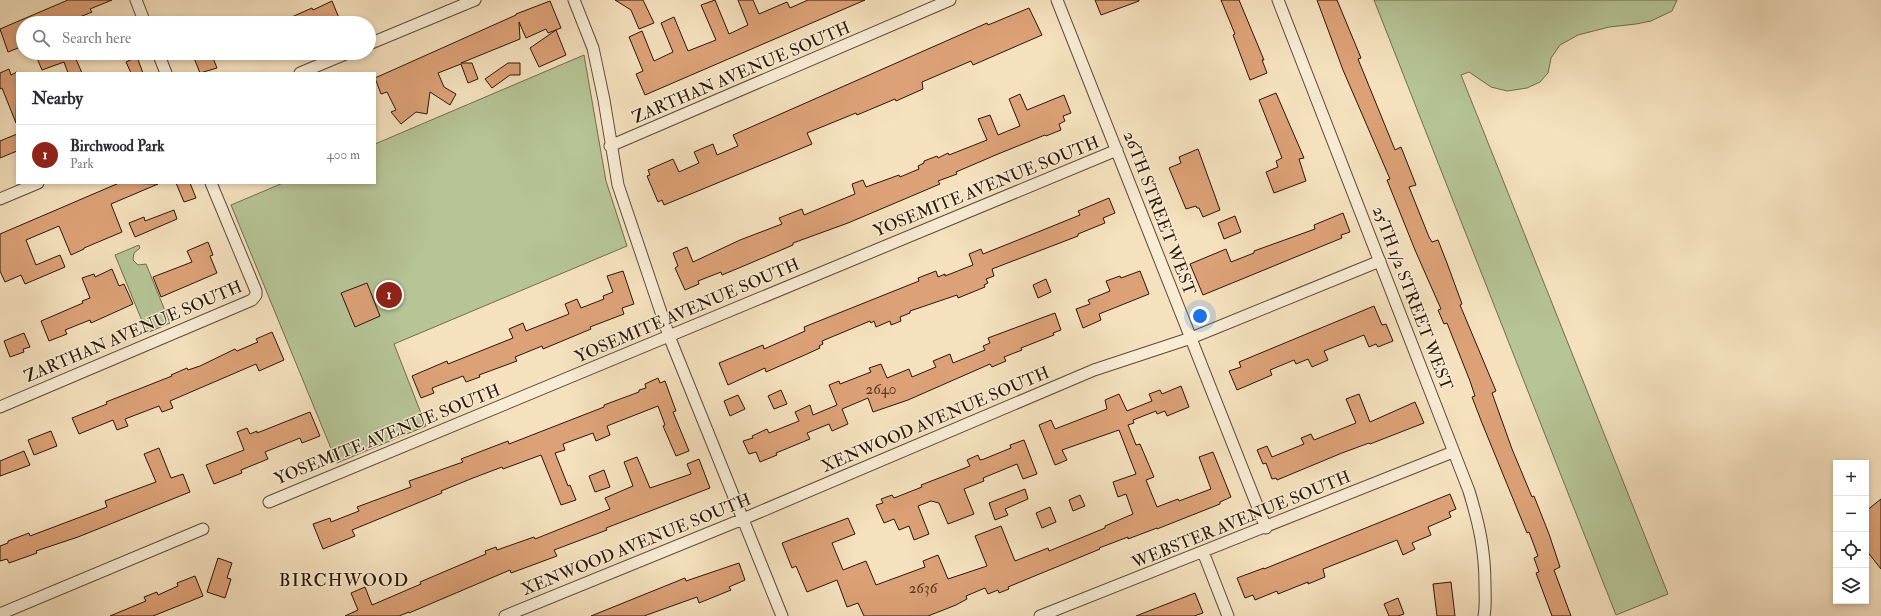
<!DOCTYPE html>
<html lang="en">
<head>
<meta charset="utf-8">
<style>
	body { margin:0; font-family:"IM FELL Double Pica",serif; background:#f7f7f7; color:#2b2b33 }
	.controls { position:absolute; right:12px; bottom:12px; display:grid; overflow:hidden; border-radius:0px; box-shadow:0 2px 6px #0003 }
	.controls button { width:36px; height:36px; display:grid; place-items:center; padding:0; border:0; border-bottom:1px solid #e1e1e2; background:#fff; color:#2b2b33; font:20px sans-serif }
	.you { position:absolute; left:1200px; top:316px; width:14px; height:14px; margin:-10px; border:3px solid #fff; border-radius:50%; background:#1a73e8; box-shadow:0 0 0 6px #1a73e833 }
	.badge { display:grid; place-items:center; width:26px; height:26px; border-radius:50%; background:#8f2418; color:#fff; font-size:13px; font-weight:700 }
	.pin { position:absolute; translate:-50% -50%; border:2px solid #fff; box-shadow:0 1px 4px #0006 }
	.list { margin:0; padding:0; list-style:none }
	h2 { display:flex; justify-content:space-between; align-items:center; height:52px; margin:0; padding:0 16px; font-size:17px }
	h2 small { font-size:13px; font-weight:400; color:#7c7c81 }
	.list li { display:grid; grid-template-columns:26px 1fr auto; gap:12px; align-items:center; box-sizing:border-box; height:60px; padding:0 16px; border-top:1px solid #e1e1e2 }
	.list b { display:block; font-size:15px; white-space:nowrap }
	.list p { margin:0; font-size:13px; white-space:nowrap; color:#7c7c81 }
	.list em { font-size:13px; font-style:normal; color:#7c7c81 }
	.icon { flex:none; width:22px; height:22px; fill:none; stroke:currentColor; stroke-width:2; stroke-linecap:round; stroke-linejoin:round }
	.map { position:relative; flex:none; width:1881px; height:616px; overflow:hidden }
	.search { position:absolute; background:#fff; box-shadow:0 2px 6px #0003; left:16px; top:16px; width:360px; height:44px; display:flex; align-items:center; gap:10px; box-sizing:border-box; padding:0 14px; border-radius:22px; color:#7c7c81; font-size:15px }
	.panel { position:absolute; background:#fff; box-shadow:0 2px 6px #0003; left:16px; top:72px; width:360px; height:112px; border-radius:0px }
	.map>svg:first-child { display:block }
</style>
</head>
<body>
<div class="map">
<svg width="1881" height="616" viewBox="0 0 1881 616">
	<rect width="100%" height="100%" fill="#f5e1be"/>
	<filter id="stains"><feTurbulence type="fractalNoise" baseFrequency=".005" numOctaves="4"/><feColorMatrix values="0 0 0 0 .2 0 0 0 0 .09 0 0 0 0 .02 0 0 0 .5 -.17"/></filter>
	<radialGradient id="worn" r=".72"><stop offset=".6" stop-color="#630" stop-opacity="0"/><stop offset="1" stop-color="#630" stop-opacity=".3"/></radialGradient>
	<path fill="#b6c496" stroke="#706d4f" d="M1374,0H1677L1672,11L1651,21L1636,24L1609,27L1578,35L1560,45L1551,58L1548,73L1540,82L1527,88L1507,91L1491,87L1469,72L1461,75L1668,594L1616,615Z
		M584,55L606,181L627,246L394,344L426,426L337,463L231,205L283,183H375V144Z
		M139,245L140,248L134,253L133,260L138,265L146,264L170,323L147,333L115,255Z"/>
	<path fill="#dda177" stroke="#2b1608" d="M68,0H112L90,9L92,12L65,23H23V46L8,52L0,29Z
		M615,0H643L654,23L639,29L631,10Z
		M715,0L729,34L748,25L738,0H753L759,14L787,2L790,8L808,0H865L645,95L636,74L643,71L629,37L642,31L654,61L673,52L661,23L674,17L688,51L716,40L701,5Z
		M1095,0H1139V1L1101,15Z
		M1221,0H1239L1264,60H1262L1267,73L1250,80L1233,35L1235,34Z
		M1317,0H1337L1361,58L1358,59L1395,150L1401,147L1416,185L1409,187L1429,237L1432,242L1438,240L1447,263L1462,304L1460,305L1496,391L1492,393L1512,449L1532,497L1534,496L1549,534L1560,567L1554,570L1571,616H1552L1536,573L1539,572L1534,558L1538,556L1529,532L1527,533L1482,423L1472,397L1475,396L1470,381L1447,323L1444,324L1438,310L1441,309L1415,250L1387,180L1390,179L1343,70Z
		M332,1L341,23H278L312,8L313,10Z
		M550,1L561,28L548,33L546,29L526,38L519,22L520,39L461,63H472L478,79L468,83L461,64L438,73L444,87L456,94L450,105L430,92L427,114L416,112L401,124L391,112L396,110L387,92L381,94L375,78L516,15V14Z
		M1029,8L1042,35L973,65L971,61L922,82L923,89L896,101L895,99L857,115L856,113L807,133L812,144L664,205L662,200L658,202L647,176L650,175L648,170L673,159L679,172L699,163L694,152L713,144L717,155L738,146L733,135L987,23L988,25Z
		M556,30L566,55L539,67L530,48Z
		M43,53H84L75,57L82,73H68L64,62L42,70L36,56Z
		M192,53H211L217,68L200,73Z
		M137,57L143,73H131L126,62Z
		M508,63H520V75H510L492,88L485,79Z
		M9,69L11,75L17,72L16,123L2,88L0,89V73Z
		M1276,93L1304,158L1299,159L1306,181L1274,193L1266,172L1278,167L1276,161L1282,158L1259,100Z
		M1020,94L1027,110L1064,95L1071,113L1063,116L1065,121L1059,124L1061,130L1046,136L1045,135L998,154L956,172L957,174L938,181L940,184L848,223L793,243V245L746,265L722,275L721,272L698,281L699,284L685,290L675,268L678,266L673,253L687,247L693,262L740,240L782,224L779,218L802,209L804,215L855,194L852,184L863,180L866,187L899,175L900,177L919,169L918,166L924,163V161L937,156L938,158L948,153L949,155L987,140L978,119L990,115L998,135L1020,126L1009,99Z
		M17,134V151L0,158V141Z
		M1198,149L1220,210L1203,217L1199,208H1197L1196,206L1186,209L1169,168L1181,163L1179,157Z
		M119,183L158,184L111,204L122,232L84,248V249L71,255L59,226L26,240L36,265L60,255L65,267L25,284L21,275L5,282L0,271V234Z
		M176,183H190L196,198L184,202Z
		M1109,198L1115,213L1103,218L1105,223L1078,234V236L992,269L994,276L986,279L988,283L984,285L985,287L958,298L957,295L910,311V313L900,317L901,321L891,325L890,321L876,327L874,321L871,323L870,321L822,341L823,344L819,346L820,348L807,354L766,372L765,368L728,385L719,363L763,345L764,349L787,339L805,331L804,327L919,281L918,278L936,271L938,277L945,274V276L973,265L969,254L981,249L983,254L1033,234L1080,215L1078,211Z
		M174,210L177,219L135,237L129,223L144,217L145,221Z
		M1343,213L1350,232L1341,235L1342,238L1203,295L1190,264L1226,249L1231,262L1254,253V251L1315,229L1314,225Z
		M1235,216L1241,232L1224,239L1218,223Z
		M208,242L213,255L210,256L217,273L161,297L153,277L192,262L187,251Z
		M112,269L119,286L124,284L133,304L91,323L90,320L65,330L67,334L49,341L41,321L83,303L82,301L90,298L82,278L94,274L95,277Z
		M623,271L634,304L622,308L624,314L590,327L591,329L543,349L542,346L515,357L517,361L479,375L480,377L466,382L463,376L432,388L434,393L421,398L412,376L447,361L448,364L513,338L509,329L523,323L526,331L569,314L565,304L577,299L581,308L604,299L603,296L613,292L607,276Z
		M1140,271L1149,294L1099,314L1101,320L1083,328L1076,309L1090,304L1088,300L1110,291L1106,281L1120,276L1121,278Z
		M1046,279L1051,292L1038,298L1033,285Z
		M367,283L380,316L355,327L341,293Z
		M1374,306L1382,325L1386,324L1393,341L1378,347L1376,344L1369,347L1364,335L1324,351L1328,360L1312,367L1308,359L1296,364L1294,360L1270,370L1272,375L1237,390L1229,371L1241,367L1239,362Z
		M1055,313L1061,330L1053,333L1054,335L1021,348L1022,350L1004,357L1006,361L992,367L990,364L908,400L873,412L868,398L842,409L848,424L832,431L829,424L807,433L810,439L776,453L777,455L760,462L756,452L749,454L743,441L753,438L752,436L767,429L769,433L799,421L795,412L810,405L813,415L837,405L829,385L839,381L840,384L871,372L869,368L881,364L887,378L909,369L912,377L936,367L933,361L950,354L953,363L985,350L983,346L990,343L988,338Z
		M272,332L284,360L259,371L256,364L170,401L173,408L162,412L159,406L125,419L128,426L117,430L113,420L79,434L72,418L107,404L106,402L172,376L171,375L187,368L188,370L200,366L235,349L237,351L258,342L256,339Z
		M24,333L30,347L23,349L24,352L10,357L4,341Z
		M658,378L660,383L665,381L676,411L673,412L689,451L676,456L663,426L665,425L658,406L607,426L610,435L596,441L593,433L563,444L565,450L555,453L568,486L570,485L576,500L561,505L541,455L503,469L502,467L473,478L441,491L442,493L352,530L355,536L323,549L313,524L330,518L331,522L359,511L357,507L411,487L409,481L463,462L461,459L508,441L509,444L604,407V405L639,392V390L646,388L645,384Z
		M1181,386L1189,407L1167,416L1165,411L1157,414L1156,411L1133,420L1134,423L1128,425L1136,445L1140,444L1154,477L1146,480L1157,507L1178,499L1179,501L1211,489L1199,457L1213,452L1231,497L1220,502V504L1157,529V528L1128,539V537L1099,548L1100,549L1008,587L1009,589L999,593L998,590L988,594L985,588L966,596L967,599L956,605L928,616H864L858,603L847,607L837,580L807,592L796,566L792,568L782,543L848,518L855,534L832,543L843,570L866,561L876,585L925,567L923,561L938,555L948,579L987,566L975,536L1001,526L1015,561L1048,548L1049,551L1105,528V526L1133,514L1126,494L1118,497L1113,482L1136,474L1119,430L1062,450L1067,460L1055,465L1039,425L1051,420L1055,429L1107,409L1105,400L1119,394L1127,411L1152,401L1149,394L1160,390L1162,394Z
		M781,390L787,404L774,409L768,396Z
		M1359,394L1370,422L1415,402L1424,423L1370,444L1369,443L1342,453L1277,480L1276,478L1272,479L1266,463L1263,464L1257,450L1267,446L1272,457L1304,444L1301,438L1311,434L1314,440L1356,423L1346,399Z
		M738,395L745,409L730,416L724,401Z
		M310,412L320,436L302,443L300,438L265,452L268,459L241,470L242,473L214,484L206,465L244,450L237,432L247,428L250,434L257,431V433Z
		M51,431L57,446L34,455L28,440Z
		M1024,440L1037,474L1023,479L1017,464L983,478L984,481L964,489L974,514L948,524L939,503L931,501L918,506L929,534L914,540L909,526L899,530L894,519L884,523L876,505L883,503L881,499L892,495L894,498L922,487L921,485L970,466L967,460L978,455L980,460L984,459L1011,448L1010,445Z
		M159,448L171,478L183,474L190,492L78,537L36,551L37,553L9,563L7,559L0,561V546L8,543V541L29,533L30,536L107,507L105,501L156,482L144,454Z
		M24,451L30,465L0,476V461Z
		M637,457L650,488L691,474L687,464L699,459L710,488L606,528L607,530L554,550L557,556L511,573L510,570L409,613V612L399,616H345L358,610L351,593L365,587L372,605L421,584L420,582L486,554L485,551L496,547L497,550L534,537L535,539L610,509L605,498L633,486L624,462Z
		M604,470L610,487L595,492L589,476Z
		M1025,489L1028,499L1005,509L1008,515L995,520L989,503Z
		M1450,494L1456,509L1449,512L1451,517L1428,527L1431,535L1412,543L1415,549L1403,555L1397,540L1323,569L1325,577L1308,584V582L1278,594L1277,591L1255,600L1253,595L1245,598L1237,578L1264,568V569Z
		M1080,495L1085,506L1073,511L1069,500Z
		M1881,499V569L1866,550V511Z
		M1050,507L1056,522L1042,528L1036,513Z
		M218,558L232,563L227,578L231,579L225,598L207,592Z
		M739,563L745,580L729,587L731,590L699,603L697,597L644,616H591L685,578L686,581Z
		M195,576L203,596L153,616H110L146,601L144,597L157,592L158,595L178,586L177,583Z
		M1451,582L1455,616H1437L1433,584Z
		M1195,593L1203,613L1194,616H1136Z
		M1398,598L1404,614L1398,616H1389L1384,604Z"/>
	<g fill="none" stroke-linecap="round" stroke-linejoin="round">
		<defs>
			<path id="street" d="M136,0L145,23
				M574,0L593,48L604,100L618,185L642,256L669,336L782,616
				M1057,0L1266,528
				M1278,0L1469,491C1479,524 1485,550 1485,585C1485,596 1486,606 1484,616
				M369,44L475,0
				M158,53L166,73
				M300,73L348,53
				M610,146L950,0
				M0,199L38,183
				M0,407L252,300L256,295V291L211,183
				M269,502L1117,150
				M1203,552L1228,616
				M0,614L203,529
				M505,616L743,519L1094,370L1191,338L1380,261
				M1040,616L1453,452"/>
		</defs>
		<use href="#street" stroke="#5e4936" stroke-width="13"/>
		<use href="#street" stroke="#f8ecd5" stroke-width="11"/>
	</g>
	<g text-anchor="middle" stroke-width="3" stroke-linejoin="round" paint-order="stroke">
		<g font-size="15" fill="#583924">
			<text x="881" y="394">2640</text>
			<text x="923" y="593">2636</text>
		</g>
		<g font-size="17" fill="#2b1608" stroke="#f8ecd5">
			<text transform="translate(741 72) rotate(-23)" y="6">ZARTHAN AVENUE SOUTH</text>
			<text transform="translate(986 186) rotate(-22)" y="6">YOSEMITE AVENUE SOUTH</text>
			<text transform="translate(1160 213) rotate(69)" y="6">26TH STREET WEST</text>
			<text transform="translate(1413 298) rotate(69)" y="6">25TH 1/2 STREET WEST</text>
			<text transform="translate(687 310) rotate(-23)" y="6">YOSEMITE AVENUE SOUTH</text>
			<text transform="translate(133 331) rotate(-23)" y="6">ZARTHAN AVENUE SOUTH</text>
			<text transform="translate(935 419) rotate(-23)" y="6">XENWOOD AVENUE SOUTH</text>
			<text transform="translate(387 434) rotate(-22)" y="6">YOSEMITE AVENUE SOUTH</text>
			<text transform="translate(1241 519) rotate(-22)" y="6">WEBSTER AVENUE SOUTH</text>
			<text transform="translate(636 544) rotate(-22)" y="6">XENWOOD AVENUE SOUTH</text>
		</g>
		<g font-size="18" letter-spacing="1" fill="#2b1608" stroke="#f8ecd5">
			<text x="344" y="586">BIRCHWOOD</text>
		</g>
	</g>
	<rect width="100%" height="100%" filter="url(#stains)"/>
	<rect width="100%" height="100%" fill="url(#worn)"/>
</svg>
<div class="controls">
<button>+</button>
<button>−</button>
<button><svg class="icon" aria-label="locate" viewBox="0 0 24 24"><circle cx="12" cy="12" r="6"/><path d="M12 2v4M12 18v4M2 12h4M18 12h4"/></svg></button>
<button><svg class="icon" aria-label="layers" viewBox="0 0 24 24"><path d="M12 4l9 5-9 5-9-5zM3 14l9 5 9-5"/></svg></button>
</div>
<div class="you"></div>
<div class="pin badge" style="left:389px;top:295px">1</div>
<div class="search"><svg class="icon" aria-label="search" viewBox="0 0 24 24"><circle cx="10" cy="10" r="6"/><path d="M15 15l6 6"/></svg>Search here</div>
<section class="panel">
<h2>Nearby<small></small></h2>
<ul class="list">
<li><span class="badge">1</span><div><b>Birchwood Park</b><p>Park</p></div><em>400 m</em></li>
</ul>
</section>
</div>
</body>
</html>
